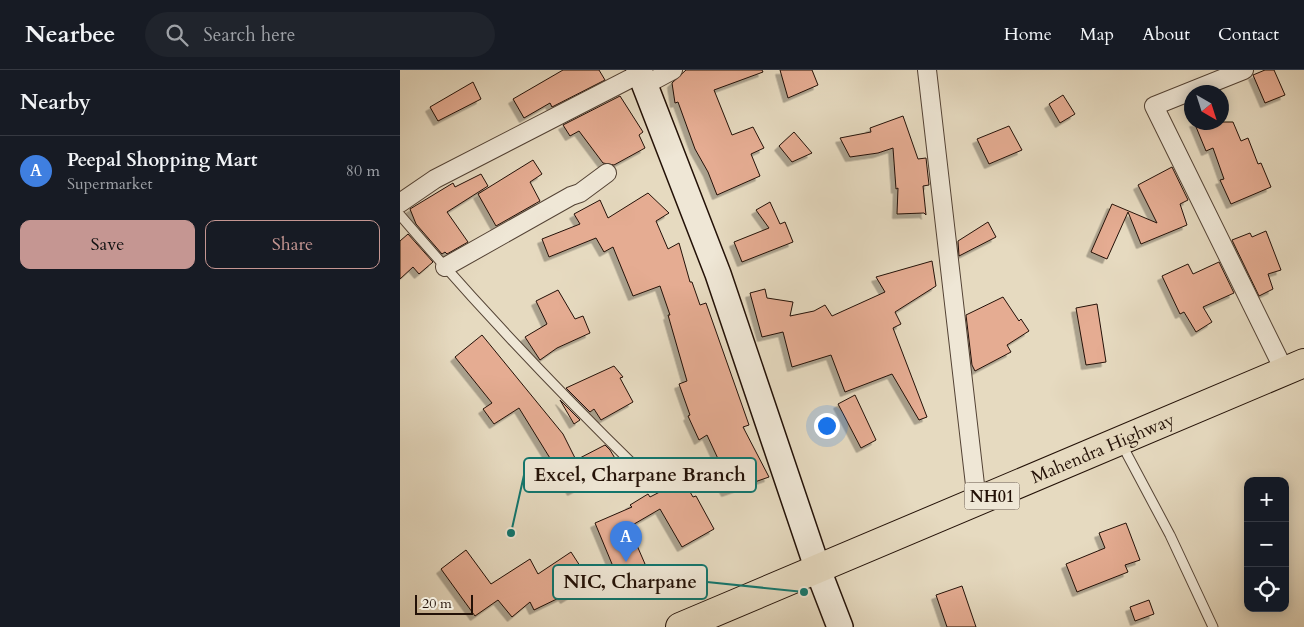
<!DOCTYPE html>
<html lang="en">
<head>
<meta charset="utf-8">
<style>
	body { margin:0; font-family:Cardo,serif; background:#20242c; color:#f1f3f6 }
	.controls { position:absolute; right:15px; bottom:15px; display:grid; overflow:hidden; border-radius:10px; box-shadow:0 2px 12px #0003 }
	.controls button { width:45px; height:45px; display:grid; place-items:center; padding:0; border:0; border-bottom:1px solid #363941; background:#171b24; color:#f1f3f6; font:25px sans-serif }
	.compass { position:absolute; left:784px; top:15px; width:45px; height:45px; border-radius:50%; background:#171b24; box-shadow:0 2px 12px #0003; rotate:141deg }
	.scale { position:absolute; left:15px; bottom:12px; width:58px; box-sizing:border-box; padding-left:5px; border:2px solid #231107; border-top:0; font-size:14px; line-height:18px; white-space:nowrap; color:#231107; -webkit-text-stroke:4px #efe7d6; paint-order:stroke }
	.you { position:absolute; left:426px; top:355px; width:18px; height:18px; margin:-12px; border:4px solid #fff; border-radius:50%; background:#1a73e8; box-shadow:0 0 0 8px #1a73e833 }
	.badge { display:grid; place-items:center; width:32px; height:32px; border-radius:50%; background:#c59692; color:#fff; font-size:16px; font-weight:700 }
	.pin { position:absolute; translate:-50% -41px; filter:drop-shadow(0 1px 2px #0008) }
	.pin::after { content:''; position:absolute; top:26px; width:18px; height:15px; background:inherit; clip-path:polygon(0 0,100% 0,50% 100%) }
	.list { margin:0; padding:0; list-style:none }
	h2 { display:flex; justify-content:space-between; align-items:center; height:65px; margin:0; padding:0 20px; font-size:21px }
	h2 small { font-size:16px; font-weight:400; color:#9ea1a6 }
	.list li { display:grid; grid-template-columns:32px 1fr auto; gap:15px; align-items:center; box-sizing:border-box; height:70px; padding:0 20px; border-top:1px solid #363941 }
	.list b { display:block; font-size:19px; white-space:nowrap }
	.list p { margin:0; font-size:16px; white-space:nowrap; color:#9ea1a6 }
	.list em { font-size:16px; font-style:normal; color:#9ea1a6 }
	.actions { display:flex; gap:10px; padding:15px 20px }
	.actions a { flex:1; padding:11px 0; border:1px solid #c59692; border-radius:10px; text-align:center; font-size:18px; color:#c59692 }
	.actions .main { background:#c59692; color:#111 }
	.icon { flex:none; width:28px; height:28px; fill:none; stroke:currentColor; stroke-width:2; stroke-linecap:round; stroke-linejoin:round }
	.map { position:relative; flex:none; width:904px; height:557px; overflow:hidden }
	header { display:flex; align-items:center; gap:30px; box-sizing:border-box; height:70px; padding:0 25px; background:#171b24; border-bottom:1px solid #363941 }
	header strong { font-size:24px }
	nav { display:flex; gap:28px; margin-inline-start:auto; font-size:18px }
	.search { width:350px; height:45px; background:#20242c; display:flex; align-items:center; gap:12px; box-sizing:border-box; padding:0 18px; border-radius:28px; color:#9ea1a6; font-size:19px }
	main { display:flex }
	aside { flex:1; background:#171b24 }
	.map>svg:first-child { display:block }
</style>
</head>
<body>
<header>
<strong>Nearbee</strong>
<div class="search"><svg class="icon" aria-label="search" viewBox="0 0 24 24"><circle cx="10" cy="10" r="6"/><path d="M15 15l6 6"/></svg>Search here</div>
<nav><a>Home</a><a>Map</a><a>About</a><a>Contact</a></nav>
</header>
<main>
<aside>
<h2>Nearby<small></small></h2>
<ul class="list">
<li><span class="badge" style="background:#3f7fe0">A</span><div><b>Peepal Shopping Mart</b><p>Supermarket</p></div><em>80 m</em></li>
</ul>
<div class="actions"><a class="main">Save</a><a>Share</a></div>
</aside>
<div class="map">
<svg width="904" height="557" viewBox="0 0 904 557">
	<defs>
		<filter id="shadow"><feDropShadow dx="-4.5" dy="4.5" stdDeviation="0" flood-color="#0004"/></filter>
	</defs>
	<rect width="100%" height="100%" fill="#e6dac0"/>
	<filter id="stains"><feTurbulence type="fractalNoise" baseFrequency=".004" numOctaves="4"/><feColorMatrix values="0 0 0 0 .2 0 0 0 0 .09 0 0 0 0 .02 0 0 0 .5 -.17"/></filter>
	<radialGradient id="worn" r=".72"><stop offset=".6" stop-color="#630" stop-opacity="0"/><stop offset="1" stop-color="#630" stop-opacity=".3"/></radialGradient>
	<path fill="#e5ac92" stroke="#231107" filter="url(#shadow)" d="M163,0H199L205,10L152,37L150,33L124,48L113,29Z
		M286,0H362L363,2L314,20L332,65L353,57L364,78L351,84L360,106L317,125L308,102L295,79L278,32L275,33L272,13Z
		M380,0H412L418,15L388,28Z
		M865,0H874L885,25L865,33L853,5Z
		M73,12L81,29L38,51L30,37Z
		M663,25L675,44L660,53L649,34Z
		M220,26L243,62L239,65L245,78L214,95L203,93L179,61L170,66L163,55Z
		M503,46L518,89L526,88L529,115L523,116L526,145L524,143L497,144L498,118L496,119L493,78L478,83L450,87L440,68L471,62L470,58Z
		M794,52H833L841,71L848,68L858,94L861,93L871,117L831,134L820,110L824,109L813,78L806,81Z
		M609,56L622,80L589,94L577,69Z
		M394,62L412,83L392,92L379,76Z
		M133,90L142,104L130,112L140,131L96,156L78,124Z
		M772,97L788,130L780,134L787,155L741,174L728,142L707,189L691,182L712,134L757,153L738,115Z
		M81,104L88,116L47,142L68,172L47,184L45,182L42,184L16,154L10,139L53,113L55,117Z
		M248,123L269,143L256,151L268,179L279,173L290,212H292L300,235L306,233L349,355L343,357L369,407L326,422L313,396L320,393L307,365L299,370L288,346L290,345L279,314L287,311L268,245H270L260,216L233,226L213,177L204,182L196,168L149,187L142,169L180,154L174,144L200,130L208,148Z
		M370,132L380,154L385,152L393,172L342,192L334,172L369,158L356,140Z
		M588,152L596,167L559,186L558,171Z
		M866,161L881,200L868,204L873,219L859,226L832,170L850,163L852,167Z
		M8,164L33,192L19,204L13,197L0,209V171Z
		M532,191L536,216L495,242L501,254L493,258L527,347L519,350L492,304L445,322L431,285L392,297L383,262L362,267L350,223L365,219L367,228L393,232L390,246L414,241L425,235L432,246L485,222L476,207Z
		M819,192L834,223L803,237L812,252L796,262L784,242L780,244L762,206L788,194L793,204Z
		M158,220L175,249L183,246L190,263L157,278L140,290L125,267L147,254L136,231Z
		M603,227L619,251L621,249L629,261L607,275L611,282L575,301L572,295L566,245Z
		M697,234L706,292L686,295L676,238Z
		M82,265L163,364L176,390L205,375L210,380L216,390L201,398L204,404L172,421L155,392L153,393L119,338L94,354L83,339L92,333L55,287Z
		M214,296L223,307L220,308L233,332L201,350L194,339L190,342L166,318Z
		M455,325L476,370L461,378L438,334Z
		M160,330L180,350L174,354Z
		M283,410L293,427L296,426L314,459L282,477L260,439L229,457L245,494L217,506L195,453L232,437L230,435L248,424L250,427Z
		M726,453L740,490L725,495L728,502L677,522L666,494L705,478L699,463Z
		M66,480L91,514L130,489L138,504L171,482L191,513L165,529L163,526L134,540L130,532L112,547L98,530L75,546L41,499Z
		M562,516L576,557H547L536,525Z
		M749,530L754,544L735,551L730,537Z"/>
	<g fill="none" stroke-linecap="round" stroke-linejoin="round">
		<defs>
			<path id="lane" d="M0,145C76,234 156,319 240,401
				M721,373L770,465L813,557"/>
			<path id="street" d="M527,0L577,432
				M844,0L754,36L885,302
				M245,15L273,0
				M0,133L35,109L241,3
				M45,197L171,126L180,123L207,103"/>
			<path id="secondary" d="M239,0L318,204L418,500L440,557"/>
			<g id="highway">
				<path id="s1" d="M280,557L904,293"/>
			</g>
		</defs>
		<use href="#lane" stroke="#544335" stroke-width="11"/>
		<use href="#street" stroke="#544335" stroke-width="20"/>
		<use href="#secondary" stroke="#231107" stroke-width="28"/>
		<use href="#highway" stroke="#231107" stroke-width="30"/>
		<use href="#lane" stroke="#efe7d6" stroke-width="9"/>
		<use href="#street" stroke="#efe7d6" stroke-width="18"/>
		<use href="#secondary" stroke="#efe7d6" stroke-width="25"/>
		<use href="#highway" stroke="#e6dac0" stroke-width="28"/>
	</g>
	<g text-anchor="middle" stroke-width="4" stroke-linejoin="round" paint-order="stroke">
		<rect fill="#efe7d6" stroke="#605145" stroke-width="1" x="564.5" y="412.5" width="55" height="27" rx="4"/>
		<g font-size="16" font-weight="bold" fill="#231107">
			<text x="592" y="432">NH01</text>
		</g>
		<g font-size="18" fill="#231107" stroke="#efe7d6">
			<text dy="6" stroke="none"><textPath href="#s1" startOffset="459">Mahendra Highway</textPath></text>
		</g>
	</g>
	<path fill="none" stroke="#0f766e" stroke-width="2" d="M111 463L124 405M404 522L307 512"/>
	<g fill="#0f766e" stroke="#efe7d6" stroke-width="2">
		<circle cx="111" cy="463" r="5"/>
		<circle cx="404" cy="522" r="5"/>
	</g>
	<g fill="#efe7d6" stroke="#0f766e" stroke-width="2">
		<rect x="124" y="388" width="232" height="34" rx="5"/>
		<rect x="153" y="495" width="154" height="34" rx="5"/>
	</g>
	<g font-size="19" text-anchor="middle" font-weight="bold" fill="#231107">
		<text x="240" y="411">Excel, Charpane Branch</text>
		<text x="230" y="518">NIC, Charpane</text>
	</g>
	<rect width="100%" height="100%" filter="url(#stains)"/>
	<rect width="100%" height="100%" fill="url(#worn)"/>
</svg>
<div class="controls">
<button>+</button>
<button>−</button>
<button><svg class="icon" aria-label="locate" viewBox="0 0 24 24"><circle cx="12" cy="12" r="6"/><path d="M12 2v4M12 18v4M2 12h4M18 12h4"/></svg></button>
</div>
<svg class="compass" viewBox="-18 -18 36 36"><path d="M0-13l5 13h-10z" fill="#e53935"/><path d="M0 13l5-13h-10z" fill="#9ea1a6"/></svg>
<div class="scale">20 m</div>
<div class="you"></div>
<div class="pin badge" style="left:226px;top:492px;background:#3f7fe0">A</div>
</div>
</main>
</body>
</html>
